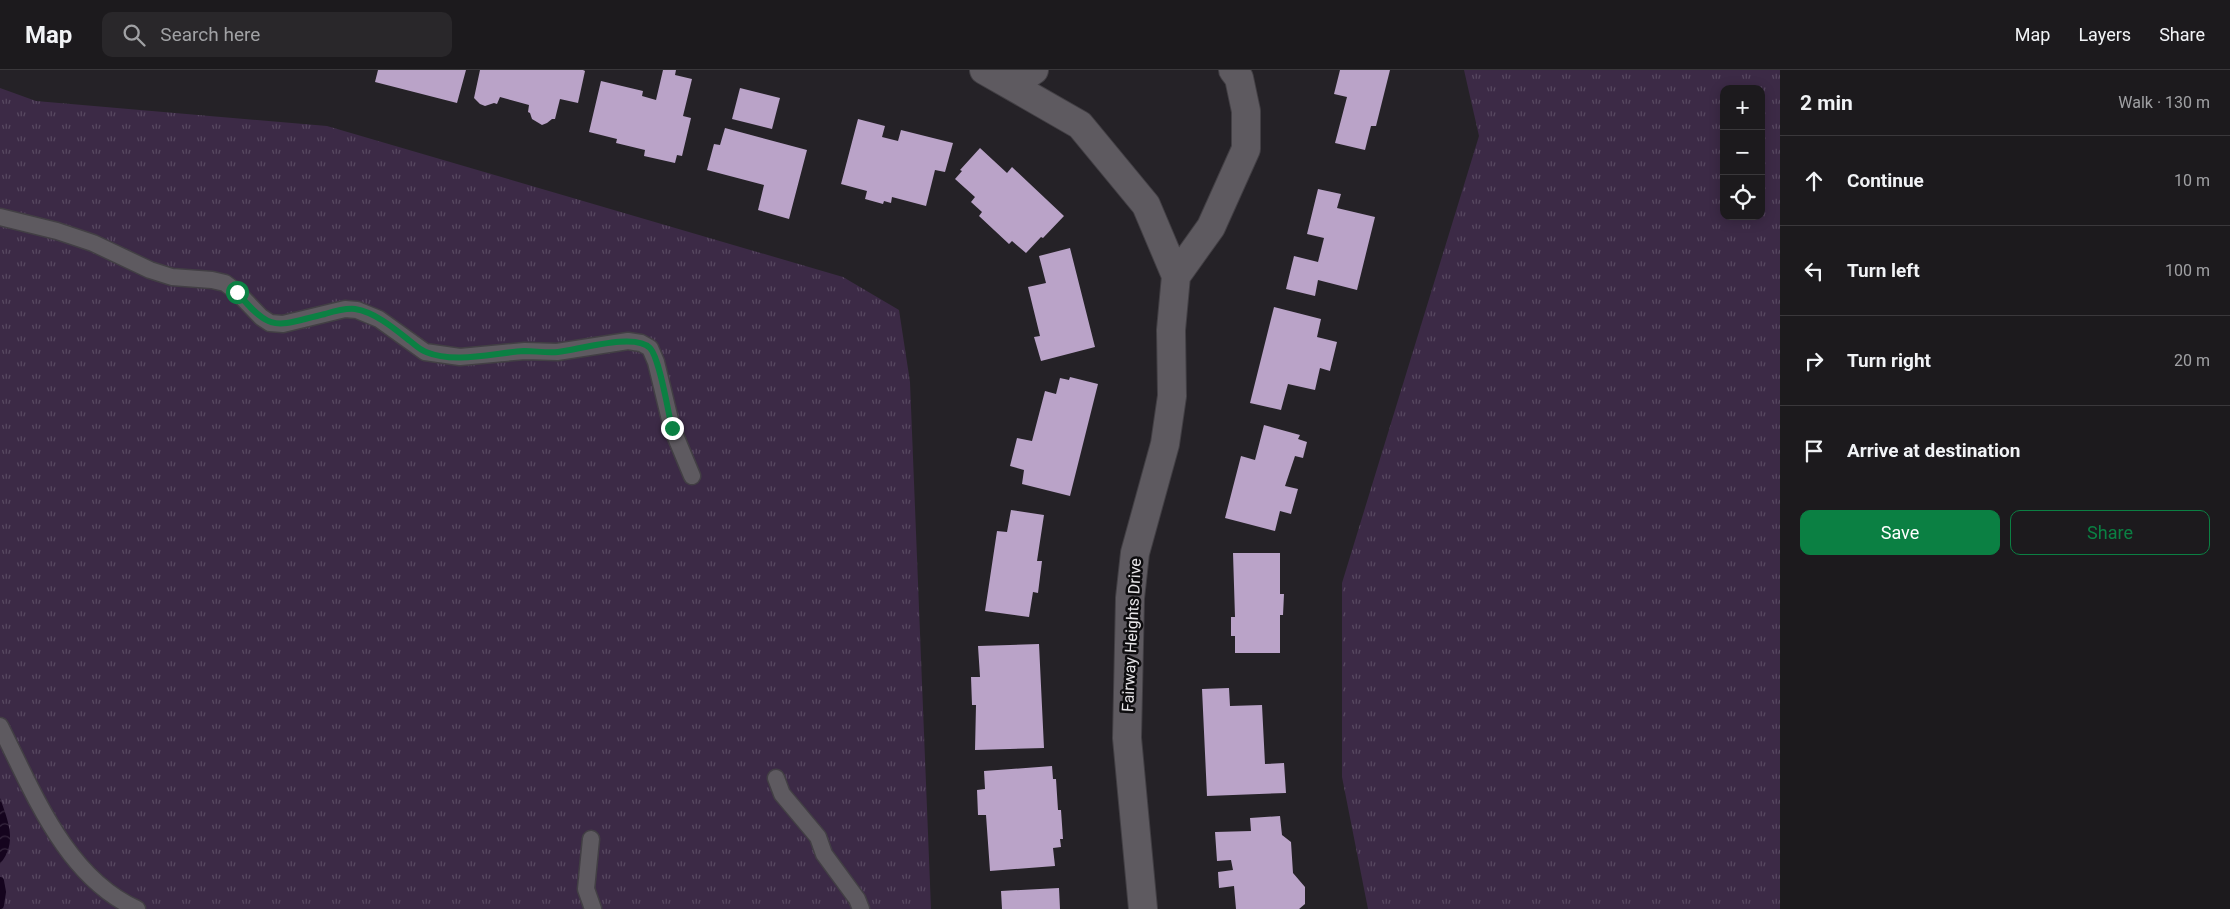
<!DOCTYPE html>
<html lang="en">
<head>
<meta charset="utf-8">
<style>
	body { margin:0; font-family:Roboto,sans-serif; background:#29272a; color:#f1f3f6 }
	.controls { position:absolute; right:15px; top:15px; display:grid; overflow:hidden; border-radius:10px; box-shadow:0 2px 12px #0003 }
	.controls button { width:45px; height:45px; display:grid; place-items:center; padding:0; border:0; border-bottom:1px solid #3a383b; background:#1c1a1d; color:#f1f3f6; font:25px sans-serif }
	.stop { position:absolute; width:15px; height:15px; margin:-11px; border:4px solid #0b8043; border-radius:50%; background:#fff }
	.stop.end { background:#0b8043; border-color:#fff; box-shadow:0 1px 5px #0008 }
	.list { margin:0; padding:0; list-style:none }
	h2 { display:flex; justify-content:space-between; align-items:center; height:65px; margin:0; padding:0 20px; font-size:21px }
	h2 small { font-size:16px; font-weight:400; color:#a0a1a4 }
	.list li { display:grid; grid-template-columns:32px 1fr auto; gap:15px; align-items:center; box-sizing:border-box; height:90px; padding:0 20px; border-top:1px solid #3a383b }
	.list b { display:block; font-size:19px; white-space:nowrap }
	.list em { font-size:16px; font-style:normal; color:#a0a1a4 }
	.actions { display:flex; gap:10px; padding:15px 20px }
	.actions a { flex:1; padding:11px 0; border:1px solid #0b8043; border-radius:10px; text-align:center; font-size:18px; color:#0b8043 }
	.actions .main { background:#0b8043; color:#fff }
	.icon { flex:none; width:28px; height:28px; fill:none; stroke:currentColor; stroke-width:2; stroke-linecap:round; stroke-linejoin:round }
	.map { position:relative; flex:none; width:1780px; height:839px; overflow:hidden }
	header { display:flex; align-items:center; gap:30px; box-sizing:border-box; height:70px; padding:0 25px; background:#1c1a1d; border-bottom:1px solid #3a383b }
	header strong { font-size:24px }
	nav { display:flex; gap:28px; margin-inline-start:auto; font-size:18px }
	.search { width:350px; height:45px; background:#29272a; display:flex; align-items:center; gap:12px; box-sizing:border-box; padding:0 18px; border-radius:10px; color:#a0a1a4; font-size:19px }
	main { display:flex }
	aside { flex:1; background:#1c1a1d }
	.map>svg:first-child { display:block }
</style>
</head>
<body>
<header>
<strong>Map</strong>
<div class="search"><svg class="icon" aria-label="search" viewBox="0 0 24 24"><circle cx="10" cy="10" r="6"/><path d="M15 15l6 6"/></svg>Search here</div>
<nav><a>Map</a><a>Layers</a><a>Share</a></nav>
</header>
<main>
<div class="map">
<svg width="1780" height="839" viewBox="0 0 1780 839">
	<defs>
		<pattern id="grass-tufts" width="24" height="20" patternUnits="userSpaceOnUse" patternTransform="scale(1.25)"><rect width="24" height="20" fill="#3c2a46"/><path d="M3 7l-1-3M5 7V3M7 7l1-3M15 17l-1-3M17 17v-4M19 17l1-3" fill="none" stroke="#584961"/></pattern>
		<pattern id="water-waves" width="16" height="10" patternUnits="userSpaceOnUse" patternTransform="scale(1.25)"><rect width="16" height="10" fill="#15041e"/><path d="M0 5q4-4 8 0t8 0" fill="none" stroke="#37283f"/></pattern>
	</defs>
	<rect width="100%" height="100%" fill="#252227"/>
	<path fill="url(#grass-tufts)" fill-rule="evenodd" d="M1464,0H1780V839H1368L1342,707V513L1479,66ZM1724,19H1761V146H1724Z
		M0,18L36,31L327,56L843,207L899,240L910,312L931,839H0Z"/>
	<path fill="url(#water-waves)" d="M0,728C8,751 18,773 0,794Z"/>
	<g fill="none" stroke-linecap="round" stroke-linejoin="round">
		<path stroke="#15041e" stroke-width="8" d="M0,811L2,822L0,835"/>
	</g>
	<path fill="#baa3c8" d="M378,0H466L457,33L375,12Z
		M480,0H583L585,1L578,33L560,29L555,49H552L547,53L542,55L532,49L530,43L528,42L529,35L500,27L497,34L494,33L485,36L480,34L474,28Z
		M663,0H676L675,5L692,9L683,46L691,48L682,86L677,85L675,93L644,86L645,80L616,73L617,69L589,62L601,11L643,21L642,26L656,30Z
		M1340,0H1390L1376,56H1371L1365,80L1335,73L1347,27L1334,24Z
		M740,18L780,28L772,59L732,49Z
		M858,49L885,56L882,67L898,71L901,60L953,73L945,102L935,100L926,136L892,127L891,133L884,131L883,134L865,129L867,121L841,114Z
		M725,58L807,80L789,149L758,140L764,115L707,100L714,74L720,75Z
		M980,78L1007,103L1012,97L1064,146L1043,168L1041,167L1026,183L1012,171L1009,174L979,146L982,142L971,132L975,127L955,109L962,101L960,100Z
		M1318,119L1341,124L1337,138L1375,147L1357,220L1318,210L1315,226L1286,219L1294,186L1318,192L1324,168L1307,164Z
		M1070,178L1095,277L1041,291L1034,267L1040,266L1028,217L1046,213L1039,186Z
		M1274,237L1321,249L1317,267L1337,272L1330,301L1320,298L1315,320L1288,314L1281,340L1250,333Z
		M1070,307L1098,314L1070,426L1022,414L1024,400L1010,396L1017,368L1032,371L1045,321L1056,324L1060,308L1069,310Z
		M1264,355L1300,365L1298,369L1307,372L1303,388L1295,386L1285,416L1298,419L1291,444L1280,441L1275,461L1225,448L1241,386L1255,390Z
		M1011,440L1044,445L1037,491H1042L1038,523L1033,522L1029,547L985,541L997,461L1007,462Z
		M1233,483H1280V524H1284L1283,545H1280V583H1235V566H1231V547H1235Z
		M1039,574L1044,678L975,680L976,635H972L971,607H980L978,576Z
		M1229,618L1230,636L1262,635L1265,694L1284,693L1286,723L1207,726L1202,619Z
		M1052,696L1053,709H1056L1058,740H1061L1063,769H1060L1061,777L1053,778L1055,796L990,801L986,745H978L977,720L985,719L984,701Z
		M1280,746L1282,765L1291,772L1293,803L1305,817V834L1299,839H1236L1234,816L1219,818L1218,802L1233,800L1231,790L1217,791L1215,762L1251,761L1250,748Z
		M1059,818L1060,839H1002L1001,821Z"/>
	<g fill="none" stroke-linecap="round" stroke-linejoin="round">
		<defs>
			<path id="lane" d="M0,147L57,161L93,173L150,200L172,207L212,210L225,213L237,222L261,247L270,253L283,254L345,239L357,240L379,249L425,282L460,287L525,281L557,282L628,271L641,273L650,278L656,292L672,358L692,406
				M0,656C33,721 65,807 137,839
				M776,708L782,724L818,767L824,784L857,829L861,839
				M591,769L586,819L593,839"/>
			<path id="street" d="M984,0L1080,55L1146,135L1176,206
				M992,0L1028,4L1034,0
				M1143,839L1127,668L1130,528L1135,483L1165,374L1172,326L1171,260L1176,206L1211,157L1246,79V41L1239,8L1233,0"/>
		</defs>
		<use href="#lane" stroke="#423f44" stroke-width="19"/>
		<use href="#street" stroke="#423f44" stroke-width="30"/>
		<use href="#lane" stroke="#5e5a60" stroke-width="16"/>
		<use href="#street" stroke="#5e5a60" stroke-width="28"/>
	</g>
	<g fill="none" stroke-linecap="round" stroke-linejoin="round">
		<path stroke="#0b8043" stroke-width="6" d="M237,222C272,265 277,255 325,244C335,241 345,238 355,239C375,242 395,259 410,271C415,275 420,280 426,282C455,294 493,283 524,281C535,281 546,283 558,282C578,280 635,262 650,278C660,289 668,342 672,358"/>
	</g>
	<g text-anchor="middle" stroke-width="5" stroke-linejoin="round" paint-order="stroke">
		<g font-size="16" fill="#e7e5e8" stroke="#0d0c0e">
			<text transform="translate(1131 565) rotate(-87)" y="6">Fairway Heights Drive</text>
		</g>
	</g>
</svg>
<div class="controls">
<button>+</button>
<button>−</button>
<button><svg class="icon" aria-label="locate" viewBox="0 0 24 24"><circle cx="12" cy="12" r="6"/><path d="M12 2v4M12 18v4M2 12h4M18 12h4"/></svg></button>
</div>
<div class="stop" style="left:237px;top:222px"></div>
<div class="stop end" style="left:672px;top:358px"></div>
</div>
<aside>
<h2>2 min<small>Walk · 130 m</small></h2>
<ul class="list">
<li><svg class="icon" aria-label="ahead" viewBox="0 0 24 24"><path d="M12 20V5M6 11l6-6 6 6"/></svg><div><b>Continue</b></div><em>10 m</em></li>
<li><svg class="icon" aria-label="left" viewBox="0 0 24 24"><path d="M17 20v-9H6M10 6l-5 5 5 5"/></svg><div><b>Turn left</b></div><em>100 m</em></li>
<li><svg class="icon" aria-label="right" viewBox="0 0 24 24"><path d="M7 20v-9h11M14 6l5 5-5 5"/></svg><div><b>Turn right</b></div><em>20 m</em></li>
<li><svg class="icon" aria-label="arrive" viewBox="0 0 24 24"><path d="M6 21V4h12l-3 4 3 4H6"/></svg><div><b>Arrive at destination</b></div></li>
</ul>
<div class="actions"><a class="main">Save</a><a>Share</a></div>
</aside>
</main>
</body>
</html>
